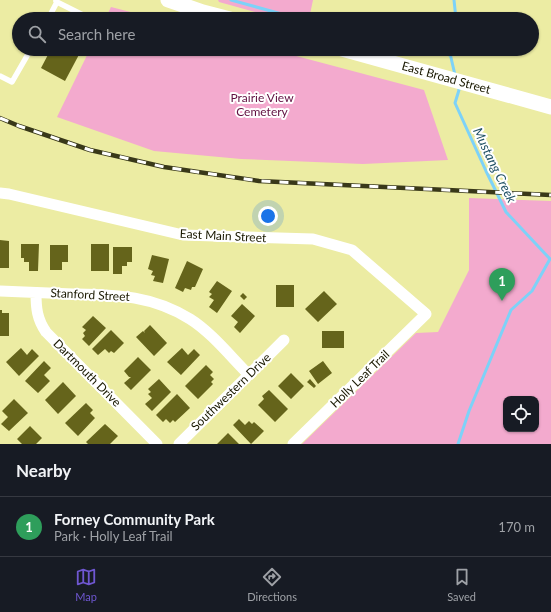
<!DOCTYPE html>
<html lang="en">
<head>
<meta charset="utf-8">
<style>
	body { margin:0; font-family:Lato,sans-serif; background:#20242c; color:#f1f3f6 }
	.controls { position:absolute; right:12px; bottom:12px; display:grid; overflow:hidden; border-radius:8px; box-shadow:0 1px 3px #0004 }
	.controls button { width:36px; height:36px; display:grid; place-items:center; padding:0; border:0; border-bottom:1px solid #363941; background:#171b24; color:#f1f3f6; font:20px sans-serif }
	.you { position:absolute; left:268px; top:216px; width:14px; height:14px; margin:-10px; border:3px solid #fff; border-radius:50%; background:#1a73e8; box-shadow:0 0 0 6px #1a73e833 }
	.badge { display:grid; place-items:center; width:26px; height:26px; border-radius:50%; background:#6f57d1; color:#fff; font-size:13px; font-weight:700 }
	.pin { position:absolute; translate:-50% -33px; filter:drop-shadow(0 1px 2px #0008) }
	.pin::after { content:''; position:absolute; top:21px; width:14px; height:12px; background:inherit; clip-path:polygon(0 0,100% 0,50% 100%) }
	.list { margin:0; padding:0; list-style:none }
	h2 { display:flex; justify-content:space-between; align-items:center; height:52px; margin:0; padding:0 16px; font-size:17px }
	h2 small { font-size:13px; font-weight:400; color:#9ea1a6 }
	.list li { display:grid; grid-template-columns:26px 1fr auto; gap:12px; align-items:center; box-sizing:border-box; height:60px; padding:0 16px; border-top:1px solid #363941 }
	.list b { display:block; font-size:15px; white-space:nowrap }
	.list p { margin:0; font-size:13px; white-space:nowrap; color:#9ea1a6 }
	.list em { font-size:13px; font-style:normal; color:#9ea1a6 }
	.icon { flex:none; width:22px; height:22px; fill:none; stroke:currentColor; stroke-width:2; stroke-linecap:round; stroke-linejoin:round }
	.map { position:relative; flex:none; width:551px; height:444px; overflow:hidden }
	.search { position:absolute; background:#171b24; box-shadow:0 1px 3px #0004; left:12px; right:12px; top:12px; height:44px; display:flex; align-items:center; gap:10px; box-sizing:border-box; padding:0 14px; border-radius:22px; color:#9ea1a6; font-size:15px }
	.sheet { height:112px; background:#171b24 }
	nav { display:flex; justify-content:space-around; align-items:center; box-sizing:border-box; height:56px; border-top:1px solid #363941; background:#171b24; font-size:11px; color:#9ea1a6 }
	nav a { display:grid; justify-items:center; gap:2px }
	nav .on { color:#6f57d1 }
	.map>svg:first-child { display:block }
</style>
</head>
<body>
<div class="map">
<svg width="551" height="444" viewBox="0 0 551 444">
	<rect width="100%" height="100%" fill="#ececa3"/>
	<path fill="#f3aace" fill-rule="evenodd" d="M218,0H313L309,19H280L219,2Z
		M111,7L158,19H105Z
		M90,49H270L424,90L448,160L363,164L241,159L154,151L57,117Z
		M469,198L551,201V444H302L416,333L438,332L469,270ZM506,399H536V429H506Z"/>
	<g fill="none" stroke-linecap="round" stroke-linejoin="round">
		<path stroke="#7dd2f8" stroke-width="3" d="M231,0L300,19
			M454,0L456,19
			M442,49V53L450,55
			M449,49L455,75
			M458,86L459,90L455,103L486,171L506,212L550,259L532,291L511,310L469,411L458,444"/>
	</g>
	<path fill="#65641b" d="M51,49H82L65,81L41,68Z
		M0,240L9,241V268H0Z
		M21,244H39L38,271H29V262H24V258H21Z
		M91,244H109V271H91Z
		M50,245H68V262H62V270H50Z
		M113,247H132V262H127V266H122V274H113Z
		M152,255L169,259L163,283L153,281L155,276L151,275L153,271L148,269Z
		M187,261L203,269L195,287H192L191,290L185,288L183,292L175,288Z
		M217,281L232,291L217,313L209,307L214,300L209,297L212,294L209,292Z
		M276,285H294V307H276Z
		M324,291L337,304L318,322L305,309Z
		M243,293L247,297L244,300L240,296Z
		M242,304L255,316L240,333L234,327L238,322L231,316Z
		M0,310H2V313H9V336H0Z
		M93,316L106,328L89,346L82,339L85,336L83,333L86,330L82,327Z
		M150,325L167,343L154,356L136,337L143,331L145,333L144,331Z
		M111,330L124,343L114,353L111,351L109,353L105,349L98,355L92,349Z
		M322,331H344V348H322Z
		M21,348L27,355L32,349L39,356L19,376L6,362Z
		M182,348L188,355L194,349L200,355L181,375L167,362Z
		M138,357L151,370L131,390L124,383L131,377H129L124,371Z
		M44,361L51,368L44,375L50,381L38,393L25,381Z
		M323,361L332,373L318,384L309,371Z
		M206,365L213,372L210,375L214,379L211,382L213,384L198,399L185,386Z
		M291,373L304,386L291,399L278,386Z
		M159,379L171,392L152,411L145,404L152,398L148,394L151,392L148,389Z
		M310,379L316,386L314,388L307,382Z
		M63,382L76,396L58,414L45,400Z
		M269,390L288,409L275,422L258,405L264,399L262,396Z
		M177,394L190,408L175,422L173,420L170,423L166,419L163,422L156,415Z
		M14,399L28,413L9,431L1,424L8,417L2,411Z
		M86,403L93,410L90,413L95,418L78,436L65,423Z
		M239,419L245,425L249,421L252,424L254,422L264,431L251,444L233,425Z
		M105,424L118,436L110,444H88L86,442Z
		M30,426L42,438L36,444H22L17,439Z
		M228,433L239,444H217Z"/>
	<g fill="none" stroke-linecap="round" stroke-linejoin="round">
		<path stroke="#fff" stroke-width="5.5" d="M57,2L91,19
			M48,19L57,2L56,1
			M0,76L12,82L31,49"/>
		<path stroke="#fff" stroke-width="11" d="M0,193L9,194L183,235L313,239L352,250L426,314L293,444
			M0,291C24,292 49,293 73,294C116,295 151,295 190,319C211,332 231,357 249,375
			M36,293C36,308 37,319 46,332L157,444
			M179,444L284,340"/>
		<g stroke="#fff" stroke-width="15">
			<path d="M168,0L203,12L230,19"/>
			<path id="s1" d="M342,49L551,107"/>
		</g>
		<defs>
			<path id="rail" d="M0,118L19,126L90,150L164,167L259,181L551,195"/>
		</defs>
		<use href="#rail" stroke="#393819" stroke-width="4.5"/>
		<use href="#rail" stroke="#fff" stroke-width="3" stroke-dasharray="9" stroke-linecap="butt"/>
	</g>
	<g text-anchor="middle" stroke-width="4" stroke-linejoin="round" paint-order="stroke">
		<g font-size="12" fill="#191800" stroke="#fff">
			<text dy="4" stroke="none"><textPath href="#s1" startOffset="108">East Broad Street</textPath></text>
			<text transform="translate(223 236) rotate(3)" y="4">East Main Street</text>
			<text transform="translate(90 295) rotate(3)" y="4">Stanford Street</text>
			<text transform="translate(87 373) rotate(45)" y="4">Dartmouth Drive</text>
			<text transform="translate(360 379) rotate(-44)" y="4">Holly Leaf Trail</text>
			<text transform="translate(231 392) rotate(-44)" y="4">Southwestern Drive</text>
		</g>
		<g font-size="12" fill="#601041" stroke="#fff">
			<text x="262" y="102">Prairie View<tspan x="262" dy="14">Cemetery</tspan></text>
		</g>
		<g font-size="13" font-style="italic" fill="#215165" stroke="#fff">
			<text transform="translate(495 165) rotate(64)" y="5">Mustang Creek</text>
		</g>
	</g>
</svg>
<div class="controls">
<button><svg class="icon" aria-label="locate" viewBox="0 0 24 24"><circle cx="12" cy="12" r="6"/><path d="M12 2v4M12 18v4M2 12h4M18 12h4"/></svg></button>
</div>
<div class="you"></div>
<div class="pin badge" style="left:502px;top:301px;background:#2e9e5b">1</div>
<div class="search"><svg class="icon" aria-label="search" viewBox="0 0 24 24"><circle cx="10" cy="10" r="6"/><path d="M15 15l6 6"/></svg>Search here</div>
</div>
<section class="sheet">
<h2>Nearby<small></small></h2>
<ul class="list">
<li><span class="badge" style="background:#2e9e5b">1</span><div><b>Forney Community Park</b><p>Park · Holly Leaf Trail</p></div><em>170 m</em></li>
</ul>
</section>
<nav>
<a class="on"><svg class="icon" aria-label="map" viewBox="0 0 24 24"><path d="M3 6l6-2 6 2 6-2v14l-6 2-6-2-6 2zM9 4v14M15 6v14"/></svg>Map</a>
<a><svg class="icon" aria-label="directions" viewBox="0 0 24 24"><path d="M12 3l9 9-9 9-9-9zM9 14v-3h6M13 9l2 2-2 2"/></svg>Directions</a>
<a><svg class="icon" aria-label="saved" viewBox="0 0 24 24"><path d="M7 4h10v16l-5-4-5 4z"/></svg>Saved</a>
</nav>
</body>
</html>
